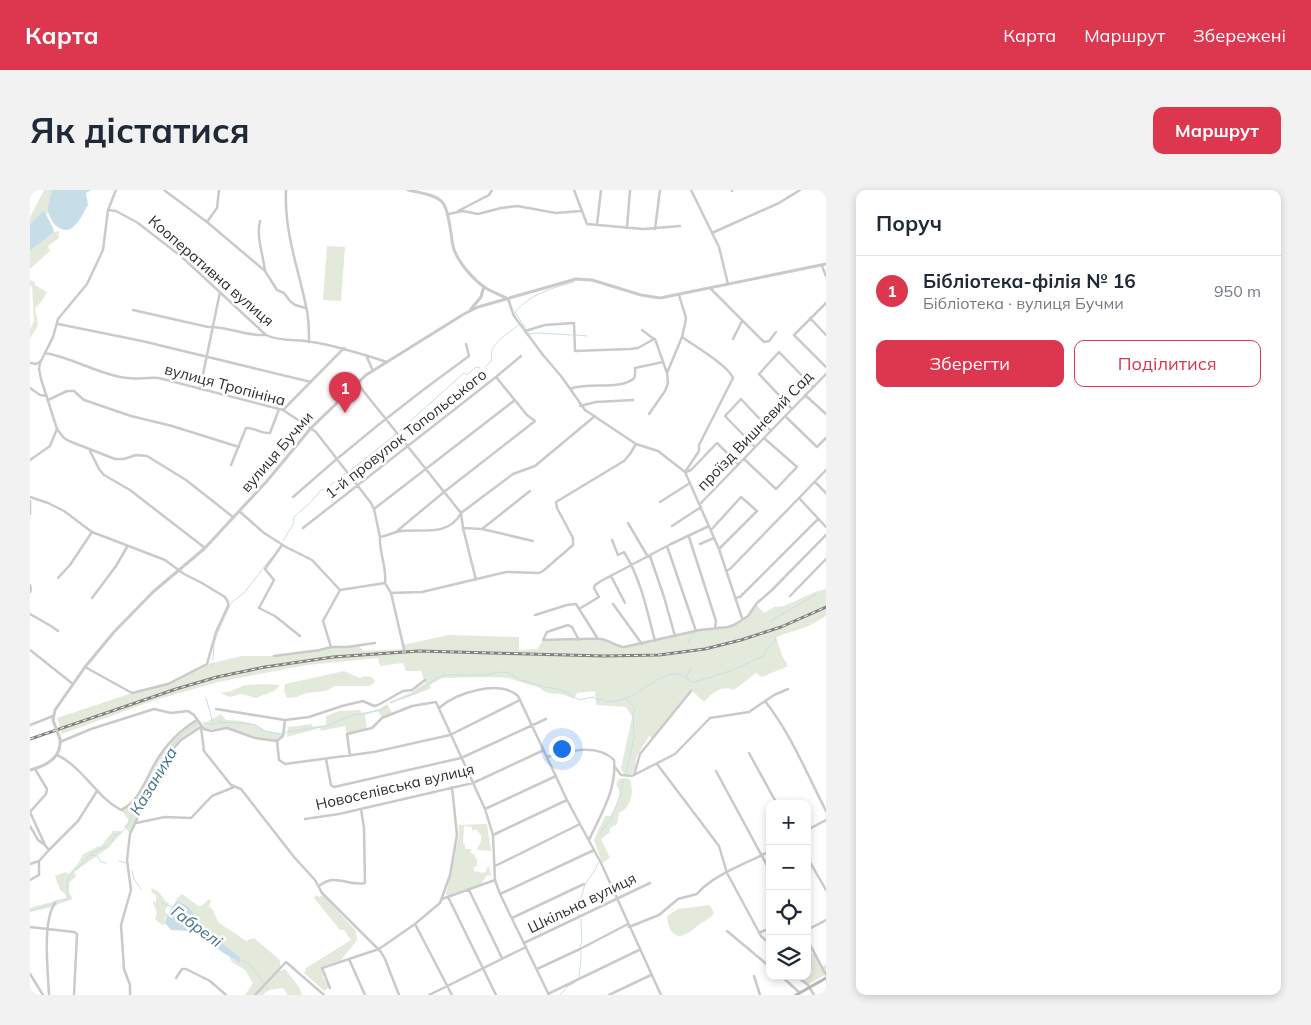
<!DOCTYPE html>
<html lang="uk">
<head>
<meta charset="utf-8">
<style>
	body { margin:0; font-family:Mulish,sans-serif; background:#f2f2f3; color:#1f2937 }
	.controls { position:absolute; right:15px; bottom:15px; display:grid; overflow:hidden; border-radius:10px; box-shadow:0 2px 8px #0003 }
	.controls button { width:45px; height:45px; display:grid; place-items:center; padding:0; border:0; border-bottom:1px solid #e0e1e3; background:#fff; color:#1f2937; font:25px sans-serif }
	.you { position:absolute; left:531px; top:558px; width:18px; height:18px; margin:-12px; border:4px solid #fff; border-radius:50%; background:#1a73e8; box-shadow:0 0 0 8px #1a73e833 }
	.badge { display:grid; place-items:center; width:32px; height:32px; border-radius:50%; background:#dd364f; color:#fff; font-size:16px; font-weight:700 }
	.pin { position:absolute; translate:-50% -41px; filter:drop-shadow(0 1px 2px #0008) }
	.pin::after { content:''; position:absolute; top:26px; width:18px; height:15px; background:inherit; clip-path:polygon(0 0,100% 0,50% 100%) }
	.list { margin:0; padding:0; list-style:none }
	h2 { display:flex; justify-content:space-between; align-items:center; height:65px; margin:0; padding:0 20px; font-size:21px }
	h2 small { font-size:16px; font-weight:400; color:#747a83 }
	.list li { display:grid; grid-template-columns:32px 1fr auto; gap:15px; align-items:center; box-sizing:border-box; height:70px; padding:0 20px; border-top:1px solid #e0e1e3 }
	.list b { display:block; font-size:19px; white-space:nowrap }
	.list p { margin:0; font-size:16px; white-space:nowrap; color:#747a83 }
	.list em { font-size:16px; font-style:normal; color:#747a83 }
	.actions { display:flex; gap:10px; padding:15px 20px }
	.actions a { flex:1; padding:11px 0; border:1px solid #dd364f; border-radius:10px; text-align:center; font-size:18px; color:#dd364f }
	.actions .main { background:#dd364f; color:#fff }
	.icon { flex:none; width:28px; height:28px; fill:none; stroke:currentColor; stroke-width:2; stroke-linecap:round; stroke-linejoin:round }
	.map { position:relative; flex:none; width:796px; height:805px; overflow:hidden; border-radius:10px }
	header { display:flex; align-items:center; gap:30px; box-sizing:border-box; height:70px; padding:0 25px; background:#dd364f; color:#fff }
	header strong { font-size:24px }
	nav { display:flex; gap:28px; margin-inline-start:auto; font-size:18px }
	.intro { display:flex; align-items:center; justify-content:space-between; box-sizing:border-box; height:120px; padding:0 30px }
	h1 { margin:0; font-size:35px }
	.button { padding:12px 22px; border-radius:10px; background:#dd364f; color:#fff; font-size:18px; font-weight:700 }
	main { display:flex; gap:30px; padding:0 30px }
	aside { flex:1; background:#fff; border-radius:10px; box-shadow:0 2px 8px #0003 }
	.map>svg:first-child { display:block }
</style>
</head>
<body>
<header>
<strong>Карта</strong>
<nav><a>Карта</a><a>Маршрут</a><a>Збережені</a></nav>
</header>
<div class="intro"><h1>Як дістатися</h1><a class="button">Маршрут</a></div>
<main>
<div class="map">
<svg width="796" height="805" viewBox="0 0 796 805">
	<rect width="100%" height="100%" fill="#fff"/>
	<path fill="#e4eadb" d="M14,0H22L19,23L16,24L15,22L0,34V27Z
		M29,41V48L18,56L20,61L0,79V61L24,42Z
		M297,56L315,57L311,111L293,110Z
		M0,90L5,92V95L17,102L12,111L5,118C8,137 11,132 0,148V140L4,131L2,96L0,97Z
		M796,399V426L779,436L746,447L752,465L758,476L732,487L726,483L704,500C692,494 681,504 674,512L662,501L622,548L619,546L606,568L605,577L602,584L597,585L593,583L591,578L602,527L596,517L566,515L565,501L547,503L544,509C540,507 535,505 531,504C523,503 517,505 510,498L478,488L460,487L412,488L400,495L401,498C387,505 374,507 360,514V512L380,503L395,493L391,481H376L373,473L350,476L348,468L277,475L188,492L125,510L32,544L27,528L102,503L138,494L177,474L212,466H244L290,460L301,457L329,456L334,461L373,459V455L418,445L489,447V460L507,459L513,450L568,449L577,451L592,457L670,440L704,435L718,426L726,414L734,423L744,417L754,416L785,402Z
		M314,481L330,488L334,486L342,487L345,491L343,494L339,496H305L296,501L276,503L267,507L257,508L254,501L255,494Z
		M236,494L250,495L244,501L226,508L211,504L200,507L190,503L201,501L215,495Z
		M357,514L363,524L352,528L348,521L335,525L337,539L317,544L315,536L291,541L290,538L257,547L258,537L282,534L283,537L296,535V526L309,521L330,520L332,524L349,519Z
		M191,524L196,530L212,531L226,535L235,541L253,544V546L247,551L225,548L200,539H174L173,534Z
		M167,530L171,537L151,550L144,558L113,616L100,644L94,636L98,632V629L91,620L105,608L126,571L139,554L155,538Z
		M593,588L600,589C604,602 602,617 589,623L587,634L580,638V642L571,649L580,668L572,673L564,650L575,626H580C585,618 594,603 586,595L588,590Z
		M457,634L461,661L447,660L451,651V645L446,639L444,641L442,640V637L434,636L433,653L435,654V659H442L440,662L445,665V668L447,669V676L444,677V681C449,681 450,684 456,682L457,677H459L461,686L457,685L451,694L418,706L416,704L429,645V635Z
		M83,641H90L92,643L78,658L44,682L46,686L39,693V703L43,709L28,714L26,716L0,722V719L3,717L36,708L35,704L30,700L25,686L36,682L39,684C44,678 50,673 52,665L69,656H71Z
		M121,698C127,700 132,704 134,710L139,713L135,721L137,724L135,730V734L132,735L125,729C128,722 126,719 123,713L124,711L126,713V705L122,703Z
		M152,704L170,717L179,709L181,711L179,716L183,720L188,732L216,751L224,748L250,770V781L255,779L269,797L272,805H258L253,798L238,800L233,805H215L223,793L215,780L202,772L199,767L200,766L204,770L210,767L174,738L159,717L146,709Z
		M286,705L289,707L293,705L326,741L327,750L311,770L291,777L293,787L299,797L294,801L274,783L276,778L321,750L314,740H310L284,708Z
		M680,715L684,724C680,728 676,730 671,733C665,737 653,751 644,744C639,741 638,732 637,726L648,719Z
		M784,762L792,777L796,774V784L778,795L766,786H777V766Z"/>
	<path fill="#c7dee9" d="M22,0H61L56,3L58,15C54,22 49,33 42,38C31,45 19,31 18,20C18,14 21,6 22,0Z
		M13,21L15,22L23,38L24,42L0,61V34Z
		M147,710L159,717L174,738L210,767V773L192,762L171,746L160,741L141,740L135,733L137,725Z"/>
	<g fill="none" stroke-linecap="round" stroke-linejoin="round">
		<path stroke="#c7dee9" stroke-width="1" d="M496,139L485,122C500,104 522,98 544,92
			M498,141L500,144L508,143L542,145
			M546,145L557,146
			M455,177L462,170C457,154 478,144 489,135
			M369,241L434,183L437,185L446,177L450,178
			M320,281L366,244
			M253,351L264,333L263,328L280,313L291,300H294L316,283
			M741,433L742,430L787,404
			M658,453L663,444
			M183,470L184,454L187,444L201,413L214,403L241,368
			M181,476L183,473
			M657,486L661,477
			M176,508L182,529V534
			M596,509L605,519L603,524L604,548L596,583
			M360,513L386,503L407,488L416,485H455L470,482L479,483L491,490L515,497L532,500L549,510L563,507L568,510L573,509L577,512C585,512 595,509 603,505C620,497 643,471 661,492H665L703,480L735,465L737,458L744,452L746,447
			M172,532L181,535L190,532L221,534L226,535L235,541L252,544
			M254,544L257,542L296,536L323,525L352,520L358,516
			M571,642L581,629L590,606L593,602L591,599L594,590
			M61,665L67,666L71,672L76,673
			M89,671L96,673
			M102,681L104,689L111,699
			M132,713L142,717
			M0,721L22,714L25,711L38,709C39,703 36,695 38,689C42,678 55,676 59,665C68,659 78,658 84,648V645C106,640 98,616 115,605C128,579 141,547 167,534
			M548,725V710L551,708L555,694L564,682L568,673
			M550,757L552,752L551,729
			M211,770L219,774L233,792
			M549,787C549,778 552,770 551,761
			M237,797L238,801
			M530,805L538,796L544,793"/>
		<path stroke="#cacaca" stroke-width="2.5" d="M134,0L177,32L235,81L247,100L254,103L260,111L265,115L276,118
			M256,0C254,43 269,80 277,121C279,131 279,141 279,152
			M544,0L557,34L613,39L650,36
			M661,0L689,57L698,94
			M702,0V1
			M78,20L86,21L108,33L153,68L236,145C250,152 267,149 282,152C308,156 332,164 357,172
			M428,21L459,5L462,0
			M418,24L433,21L448,24L471,18L487,16L526,23L551,21
			M230,31C226,46 233,64 235,81
			M177,32L187,18L189,0
			M567,35L571,0
			M597,38L600,0
			M625,39L630,0
			M682,43L749,13L770,0
			M792,76L796,86
			M680,98L734,152L739,151L746,142
			M478,109L484,126L513,165L531,186L555,220L606,254L628,261L655,282L689,359L712,428
			M796,113L764,145L796,177
			M103,120L178,137C197,136 215,146 235,145
			M780,128L796,145
			M28,134L112,151L281,192
			M495,141L515,135L544,133L545,161L600,159L608,158L624,149L612,140
			M652,147C663,155 699,176 703,188L669,255V261L655,282
			M625,149L637,183
			M703,149L712,131
			M15,163C39,167 61,180 86,186C103,191 113,187 129,188L253,220L286,242L341,313L344,319L350,347C356,346 360,344 366,342C389,337 417,349 431,323L483,284L505,276L565,226
			M336,165L343,181
			M0,173L6,174L11,171
			M327,193L431,323L433,338L452,339L503,351
			M0,198L10,205L17,206
			M170,199L190,102
			M540,199C556,192 590,200 603,189C606,187 605,182 605,178L633,172
			M775,205L796,224
			M18,210L37,201H44L54,210L101,226L142,236L209,257
			M550,216L566,212L603,210
			M762,219L729,184L749,162L783,197
			M253,220L314,158
			M619,224L635,201L638,193L637,183L652,147L655,134L656,128L649,105
			M755,226L787,257L796,248
			M27,239L34,248L39,251L85,269H94L106,265L117,266L156,290L203,327
			M725,257L695,226L711,209L741,241
			M60,261L69,279L74,285L100,300L175,358
			M714,269L746,299L767,277L734,248
			M0,270L20,256L27,239L11,189L9,179L10,173L23,147L28,129L57,94L73,60L78,20L86,0
			M201,275L216,238C224,237 231,244 240,243L249,219
			M656,282L661,280L687,253L708,274
			M785,292L796,303
			M0,307L18,313L34,321L62,342L135,370L154,384L172,393L195,407L198,412V416L186,442L177,474L138,494L102,503L55,477
			M263,307C319,257 378,210 439,166L436,154
			M769,308L796,280
			M0,311V324
			M630,312L660,293
			M670,314L796,184
			M344,319L485,210
			M209,321L234,343L256,357L282,370L310,400
			M598,333L618,367
			M642,336L671,317
			M273,338L466,187L491,166
			M433,338L446,390
			M452,339L500,301
			M681,340L711,307L727,321L689,359
			M367,341L414,302L505,231L497,225L466,187
			M350,347C349,363 357,377 355,393
			M659,347L686,431L685,438
			M582,350L588,365L594,362C611,389 617,421 625,451
			M670,354L684,348
			M252,355L235,379L244,390L229,418L245,426L270,446
			M637,356L666,441
			M620,366L634,407L645,446
			M696,381L700,379L769,308L796,337
			M581,386L595,413
			M28,388L40,375L62,342
			M0,395L1,399L0,402
			M361,403L374,459
			M760,406L796,369
			M62,408L86,376L97,357
			M705,408L710,407L788,329
			M583,414L612,454
			M549,419L569,407L564,398L565,395L571,391L641,354L679,336
			M0,424L21,436L28,441
			M505,425L537,415L546,414L568,449
			M549,450L542,437L538,435L517,442L513,450C532,450 552,448 571,449C579,450 585,456 594,457L670,440L698,437L704,435L718,426L727,413L742,400L796,345
			M301,457H317L345,453
			M0,460L43,494
			M244,466L290,460L301,457L293,431L310,400L355,393L361,403L392,402L476,382L509,383L513,381L543,355V348L527,318L526,312L594,271L600,264L606,254
			M735,511C761,544 777,584 796,621
			M409,518C426,503 469,489 488,506L537,610L571,673L631,805
			M186,519L255,530L279,527L312,516L333,511L344,516L348,515L373,501L382,500L395,490
			M0,535L23,526
			M171,537L174,561L201,595L211,599L264,667L285,690L292,703L351,762L355,769L369,805
			M247,551L249,570L255,574L344,562L420,545L490,510
			M30,552L61,539L124,519L141,523L158,521L164,525L174,539L181,541L197,538L225,548L247,551L253,546L255,530
			M719,563L747,614
			M27,565C53,577 66,607 91,620C109,612 116,589 125,573C135,556 150,540 167,530
			M320,566L317,544L342,538L352,528L382,516L406,512L455,619L463,645L465,690L470,704L519,805
			M517,567C537,561 568,553 584,570C587,599 571,624 559,650
			M296,569L301,595L304,597L431,568L516,529
			M627,574L689,656L697,683L731,746L740,754
			M585,577L591,585L602,586L645,564L680,528L719,522L744,505L758,499
			M686,581L740,681
			M604,585L610,564L661,501
			M455,619L526,586
			M0,622L16,604L17,599L5,579
			M0,622L15,655L19,660
			M275,629L309,624L443,593L514,560
			M106,633L135,627L161,628L182,606L204,597
			M0,636L8,650L15,655
			M777,640L796,630
			M463,645L537,610
			M777,667L796,700
			M0,674L9,671
			M465,676L550,634
			M0,690L9,685V671L19,660L48,631L67,601
			M289,696C306,682 318,697 335,693L334,638L331,619
			M439,700L472,768
			M470,704L564,660
			M418,707L466,805
			M412,709L465,690
			M482,728L554,694
			M385,734L422,805
			M0,737L44,742L47,744L44,805
			M599,737L629,725L648,709L667,704C682,685 718,673 740,661
			M777,740L796,730
			M697,741L740,777
			M729,743L740,738
			M777,749L796,785
			M494,753L620,693
			M319,769L335,805
			M507,779L550,759L598,734
			M0,784L13,805
			M724,786L730,805
			M751,786L770,803
			M766,786L778,795L784,805
			M146,788L152,779H156L180,791L196,805
			M300,798L292,778L349,759L385,734L410,713L420,685L427,645L422,597
			M518,804L609,760
			M19,805C18,782 12,731 25,713
			M100,805V795L94,779L91,735L101,700L97,670L100,644L113,616L144,558L151,550L171,537
			M225,805L256,772L294,805
			M399,805L496,757
			M579,805L621,785"/>
		<path stroke="#cacaca" stroke-width="3" d="M378,0C414,8 415,6 421,43C422,49 422,56 425,62C430,74 443,89 454,97C462,102 471,105 478,109
			M441,119L451,107L454,96
			M23,530L25,520L55,477L84,442L123,402L175,358L237,291L281,238L336,185L434,124L448,117L546,89L562,90L611,105L630,108L796,74
			M0,580C16,576 32,568 30,549"/>
		<path stroke="#b7b7b7" stroke-width="3" d="M766,805L796,788"/>
		<defs>
			<path id="rail" d="M0,549L146,499L187,487L235,477L303,467L389,461L574,466L629,465L675,459L711,450L751,437L796,417"/>
		</defs>
		<use href="#rail" stroke="#828282" stroke-width="3"/>
		<use href="#rail" stroke="#fff" stroke-width="1" stroke-dasharray="4" stroke-linecap="butt"/>
		<path stroke="#cacaca" stroke-width="3" d="M23,530L30,549"/>
	</g>
	<g text-anchor="middle" stroke-width="5" stroke-linejoin="round" paint-order="stroke">
		<g font-size="15" fill="#2d2d2d" stroke="#fff">
			<text transform="translate(181 81) rotate(41)" y="5">Кооперативна вулиця</text>
			<text transform="translate(195 195) rotate(15)" y="5">вулиця Тропініна</text>
			<text transform="translate(725 241) rotate(-46)" y="5">проїзд Вишневий Сад</text>
			<text transform="translate(376 244) rotate(-38)" y="5">1-й провулок Топольського</text>
			<text transform="translate(247 262) rotate(-49)" y="5">вулиця Бучми</text>
			<text transform="translate(365 597) rotate(-13)" y="5">Новоселівська вулиця</text>
			<text transform="translate(552 713) rotate(-26)" y="5">Шкільна вулиця</text>
		</g>
		<g font-size="16" font-style="italic" fill="#3f738a" stroke="#fff">
			<text transform="translate(123 591) rotate(-59)" y="6">Казаниха</text>
			<text transform="translate(167 736) rotate(36)" y="6">Габрелі</text>
		</g>
	</g>
</svg>
<div class="controls">
<button>+</button>
<button>−</button>
<button><svg class="icon" aria-label="locate" viewBox="0 0 24 24"><circle cx="12" cy="12" r="6"/><path d="M12 2v4M12 18v4M2 12h4M18 12h4"/></svg></button>
<button><svg class="icon" aria-label="layers" viewBox="0 0 24 24"><path d="M12 4l9 5-9 5-9-5zM3 14l9 5 9-5"/></svg></button>
</div>
<div class="you"></div>
<div class="pin badge" style="left:315px;top:223px">1</div>
</div>
<aside>
<h2>Поруч<small></small></h2>
<ul class="list">
<li><span class="badge">1</span><div><b>Бібліотека-філія № 16</b><p>Бібліотека · вулиця Бучми</p></div><em>950 m</em></li>
</ul>
<div class="actions"><a class="main">Зберегти</a><a>Поділитися</a></div>
</aside>
</main>
</body>
</html>
